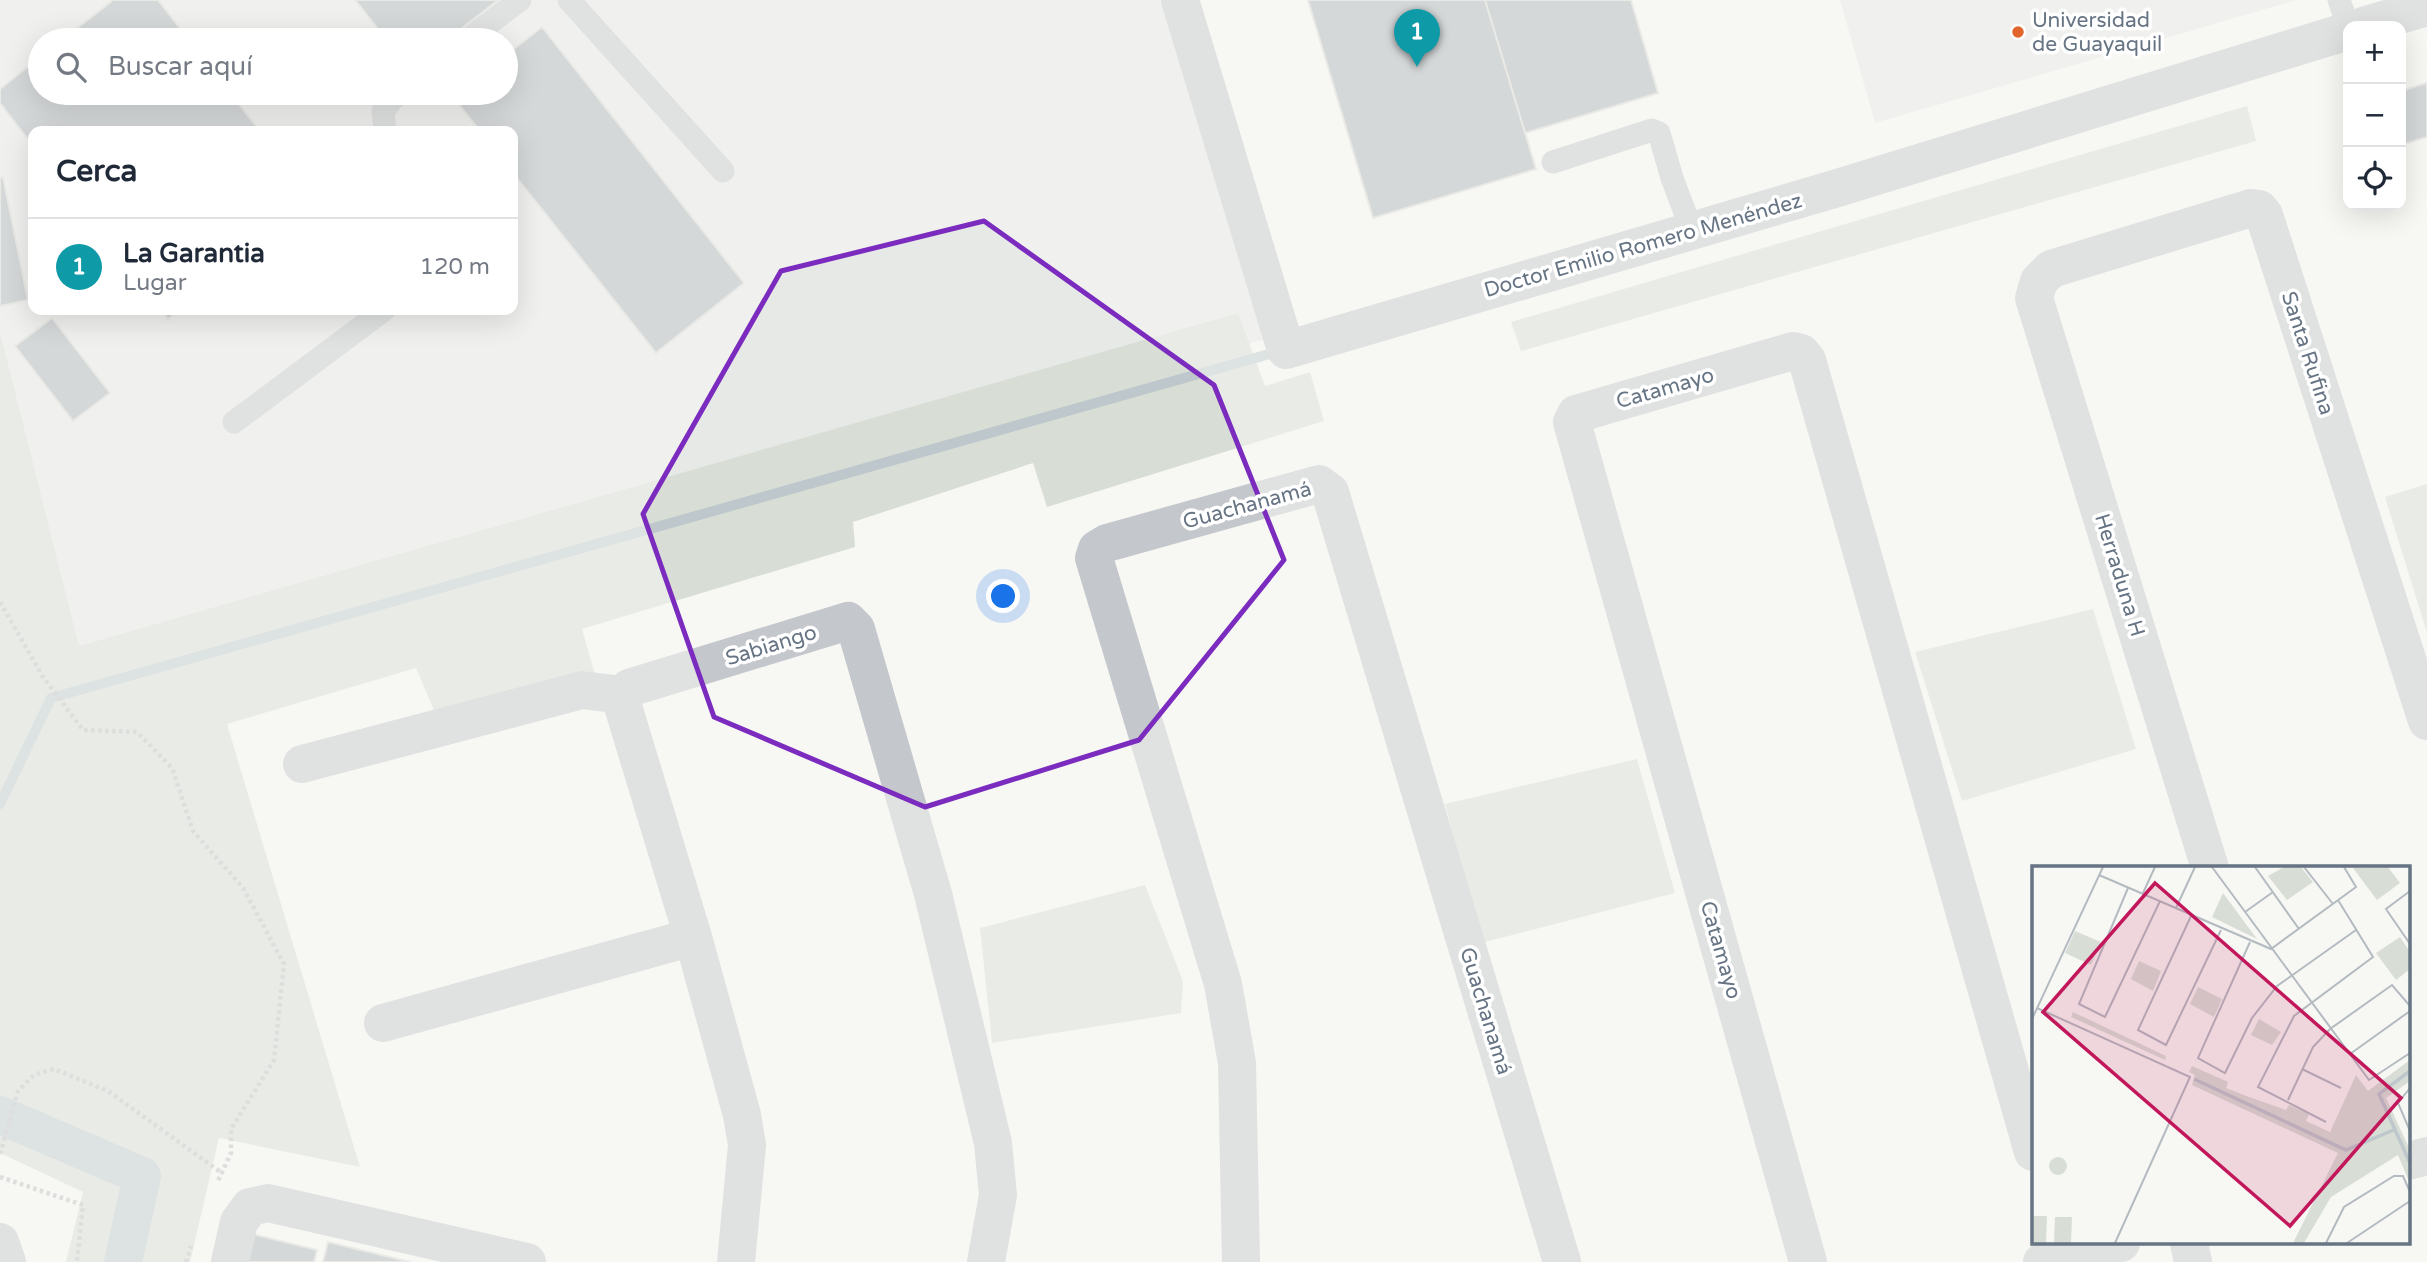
<!DOCTYPE html>
<html lang="es">
<head>
<meta charset="utf-8">
<style>
	body { margin:0; font-family:"Varela Round",sans-serif; background:#f6f6f7; color:#1f2937 }
	.controls { position:absolute; right:21px; top:21px; display:grid; overflow:hidden; border-radius:14px; box-shadow:0 7px 28px #0002 }
	.controls button { width:63px; height:63px; display:grid; place-items:center; padding:0; border:0; border-bottom:2px solid #e0e1e3; background:#fff; color:#1f2937; font:35px sans-serif }
	.you { position:absolute; left:1004px; top:597px; width:24px; height:24px; margin:-18px; border:5px solid #fff; border-radius:50%; background:#1a73e8; box-shadow:0 0 0 10px #1a73e833 }
	.badge { display:grid; place-items:center; width:46px; height:46px; border-radius:50%; background:#e0662b; color:#fff; font-size:23px; font-weight:700 }
	.pin { position:absolute; translate:-50% -58px; filter:drop-shadow(0 2px 4px #0008) }
	.pin::after { content:''; position:absolute; top:37px; width:24px; height:21px; background:inherit; clip-path:polygon(0 0,100% 0,50% 100%) }
	.list { margin:0; padding:0; list-style:none }
	h2 { display:flex; justify-content:space-between; align-items:center; height:91px; margin:0; padding:0 28px; font-size:30px }
	h2 small { font-size:23px; font-weight:400; color:#747a83 }
	.list li { display:grid; grid-template-columns:46px 1fr auto; gap:21px; align-items:center; box-sizing:border-box; height:98px; padding:0 28px; border-top:2px solid #e0e1e3 }
	.list b { display:block; font-size:26px; white-space:nowrap }
	.list p { margin:0; font-size:23px; white-space:nowrap; color:#747a83 }
	.list em { font-size:23px; font-style:normal; color:#747a83 }
	.icon { flex:none; width:38px; height:38px; fill:none; stroke:currentColor; stroke-width:2; stroke-linecap:round; stroke-linejoin:round }
	.map { position:relative; flex:none; width:2427px; height:1262px; overflow:hidden }
	.search { position:absolute; background:#fff; box-shadow:0 7px 28px #0002; left:28px; top:28px; width:490px; height:77px; display:flex; align-items:center; gap:18px; box-sizing:border-box; padding:0 24px; border-radius:38px; color:#747a83; font-size:26px }
	.panel { position:absolute; background:#fff; box-shadow:0 7px 28px #0002; left:28px; top:126px; width:490px; height:189px; border-radius:14px }
	.map>svg:first-child { display:block }
</style>
</head>
<body>
<div class="map">
<svg width="2427" height="1262" viewBox="0 0 2427 1262">
	<rect width="100%" height="100%" fill="#f7f7f4"/>
	<path fill="#e7e9e7" fill-rule="evenodd" d="M0,0H1185L1280,335L81,664L0,382ZM40,40H506V93H40ZM33,131H513V310H33Z
		M1840,0H2297L1875,123Z"/>
	<path fill="#d8ded5" d="M2247,106L2256,141L1521,351L1511,322Z
		M1238,313L1265,386L1310,372L1324,421L1047,507L1033,463L853,522L855,547L582,629L595,674L438,720L416,668L227,724L360,1167L219,1138L190,1262H66L83,1192L0,1153V332L79,646Z
		M2427,484V633L2385,497Z
		M2093,609L2136,749L1962,801L1915,652Z
		M1637,759L1675,893L1481,943L1445,804Z
		M1145,885L1183,981L1181,1013L992,1043L980,928Z"/>
	<g fill="none" stroke-linecap="round" stroke-linejoin="round">
		<path stroke="#bdc7cc" stroke-width="10" d="M0,804L51,698L1280,351"/>
		<path stroke="#bdc7cc" stroke-width="38" d="M0,1115L142,1176L123,1262"/>
	</g>
	<path fill="#abb2b8" stroke="#d8d8d6" stroke-width="2" d="M113,0H158L189,40H62Z
		M355,0H498L447,40H387Z
		M1308,0H1485L1536,169L1373,218Z
		M1485,0H1631L1658,93L1525,133Z
		M542,27L744,283L656,353L513,173V131H480L453,97L458,93H506V55Z
		M40,57V93H230L260,131H33V146L0,103V89Z
		M2427,83V137L2404,144L2401,133V91Z
		M3,177L28,300L0,306V178Z
		M161,310H179L168,319Z
		M52,318L110,393L73,421L15,346Z
		M248,1233L317,1250L314,1262H241Z
		M328,1242L410,1262H323Z"/>
	<g fill="none" stroke-linecap="round" stroke-linejoin="round">
		<path stroke="#bcbec0" stroke-width="4.5" stroke-dasharray="3.5 3.5" stroke-linecap="butt" d="M0,602L43,677L83,730L137,732L172,768L193,831L243,888L284,964L274,1060L231,1129V1153L217,1183
			M0,1154L18,1091L34,1075L54,1069L108,1091L222,1173
			M0,1177L83,1205L77,1262
			M186,1262L191,1246"/>
		<path stroke="#c4c7cb" stroke-width="23" d="M569,0L723,171
			M2339,0L2348,26
			M467,40L520,0
			M385,131L383,111L398,93
			M1553,162L1652,130L1659,133L1672,178L1692,231
			M234,422L384,310"/>
		<path stroke="#c4c7cb" stroke-width="38" d="M1180,0L1286,350L1831,190L2348,31
			M2363,26L2427,7
			M622,695L629,688L848,621L856,629L933,894L993,1143L998,1195L986,1262
			M622,695V703L693,937L742,1115L747,1145L736,1262
			M302,764L582,690L622,695
			M2210,868L2034,298L2039,281L2051,269L2251,208L2259,209L2264,215L2427,721
			M383,1023L693,937
			M2408,1161L2427,1156
			M0,1242L7,1262
			M2189,1243L2193,1262
			M230,1262L239,1222L250,1207L268,1203L527,1262
			M1241,1262L1237,1063L1223,984L1094,558L1097,549L1107,543L1319,484L1330,492L1562,1262
			M1808,1262L1572,422L1576,414L1793,351L1801,353L1807,360L2033,1152
			M2042,1262L2121,1243"/>
	</g>
	<path d="M0 0H2427V1262H0ZM984,221L1214,385L1284,560L1139,740L925,807L714,717L643,514L781,271Z" fill="#f7f7f4" fill-opacity=".55" fill-rule="evenodd"/>
	<path fill="none" stroke="#7b2cbf" stroke-width="5" stroke-linejoin="round" d="M984,221L1214,385L1284,560L1139,740L925,807L714,717L643,514L781,271Z"/>
	<circle fill="#e0662b" stroke="#fff" stroke-width="2.5" cx="2018" cy="32" r="7"/>
	<g text-anchor="middle" stroke-width="7" stroke-linejoin="round" paint-order="stroke">
		<g font-size="21" fill="#667484" stroke="#fff" text-anchor="start">
			<text x="2032" y="27">Universidad<tspan x="2032" dy="24">de Guayaquil</tspan></text>
		</g>
		<g font-size="21" fill="#667484" stroke="#fff">
			<text transform="translate(1643 245) rotate(-16)" y="7">Doctor Emilio Romero Menéndez</text>
			<text transform="translate(2308 353) rotate(72)" y="7">Santa Rufina</text>
			<text transform="translate(1665 388) rotate(-16)" y="7">Catamayo</text>
			<text transform="translate(1247 505) rotate(-15)" y="7">Guachanamá</text>
			<text transform="translate(2120 575) rotate(73)" y="7">Herraduna H</text>
			<text transform="translate(771 645) rotate(-17)" y="7">Sabiango</text>
			<text transform="translate(1721 950) rotate(74)" y="7">Catamayo</text>
			<text transform="translate(1486 1011) rotate(73)" y="7">Guachanamá</text>
		</g>
	</g>
	<g transform="translate(2032 866)">
		<rect width="378" height="378" fill="#f7f7f4"/>
		<path d="M252,1H269L281,16L255,34L236,10ZM356,1L368,17L345,34L321,2ZM191,27L225,73L180,51ZM43,65L69,76L59,99L33,87ZM368,71L378,86V103L364,114L344,87ZM107,95L129,105L121,125L99,113ZM166,121L190,133L182,151L158,138ZM41,146L134,190L133,194L39,151ZM227,153L249,166L240,179L219,169ZM378,194V215L354,232L378,284V318L366,289L299,331L272,377H261L306,287L160,219L163,209L157,206L160,200L196,216L194,222L217,231L254,244L257,239L277,248L274,255L298,266L324,209L336,225ZM17 300a9 9 0 1 1 18 0a9 9 0 1 1-18 0ZM0,350H15L14,377H0ZM23,351H40L39,377H22Z" fill="#d8ded5"/>
		<path fill="none" stroke="#bdc7cc" stroke-width="3.5" d="M378,205L347,228L378,297M162,213L314,284L364,263"/>
		<path fill="none" stroke="#b4bbc0" stroke-width="2" d="M180,1L337,214L378,187M223,1L267,63M272,1L301,38M67,9L239,83L324,21L312,1M96,22L47,138L73,151L128,35M378,25L354,43L378,78M111,27L123,1M144,42L163,1M213,46L241,26M159,50L106,164L134,179L189,64M218,76L166,192L193,207L220,152L245,120L324,64M5,142L158,211L83,377M0,153L71,1M318,188L378,145M270,203L309,222M378,222L366,237L378,265M256,234L281,181L298,163L360,119L378,140M294,256L226,221L262,150L341,91L306,34M294,377L312,341L362,310H371L378,326M315,377L378,335"/>
		<path fill="#c2185b" fill-opacity="0.15" stroke="#c2185b" stroke-width="3.5" d="M123,17L369,232L258,360L11,146Z"/>
		<rect width="378" height="378" fill="none" stroke="#667484" stroke-width="3.5"/>
	</g>
</svg>
<div class="controls">
<button>+</button>
<button>−</button>
<button><svg class="icon" aria-label="locate" viewBox="0 0 24 24"><circle cx="12" cy="12" r="6"/><path d="M12 2v4M12 18v4M2 12h4M18 12h4"/></svg></button>
</div>
<div class="you"></div>
<div class="pin badge" style="left:1417px;top:67px;background:#0f9aa8">1</div>
<div class="search"><svg class="icon" aria-label="search" viewBox="0 0 24 24"><circle cx="10" cy="10" r="6"/><path d="M15 15l6 6"/></svg>Buscar aquí</div>
<section class="panel">
<h2>Cerca<small></small></h2>
<ul class="list">
<li><span class="badge" style="background:#0f9aa8">1</span><div><b>La Garantia</b><p>Lugar</p></div><em>120 m</em></li>
</ul>
</section>
</div>
</body>
</html>
